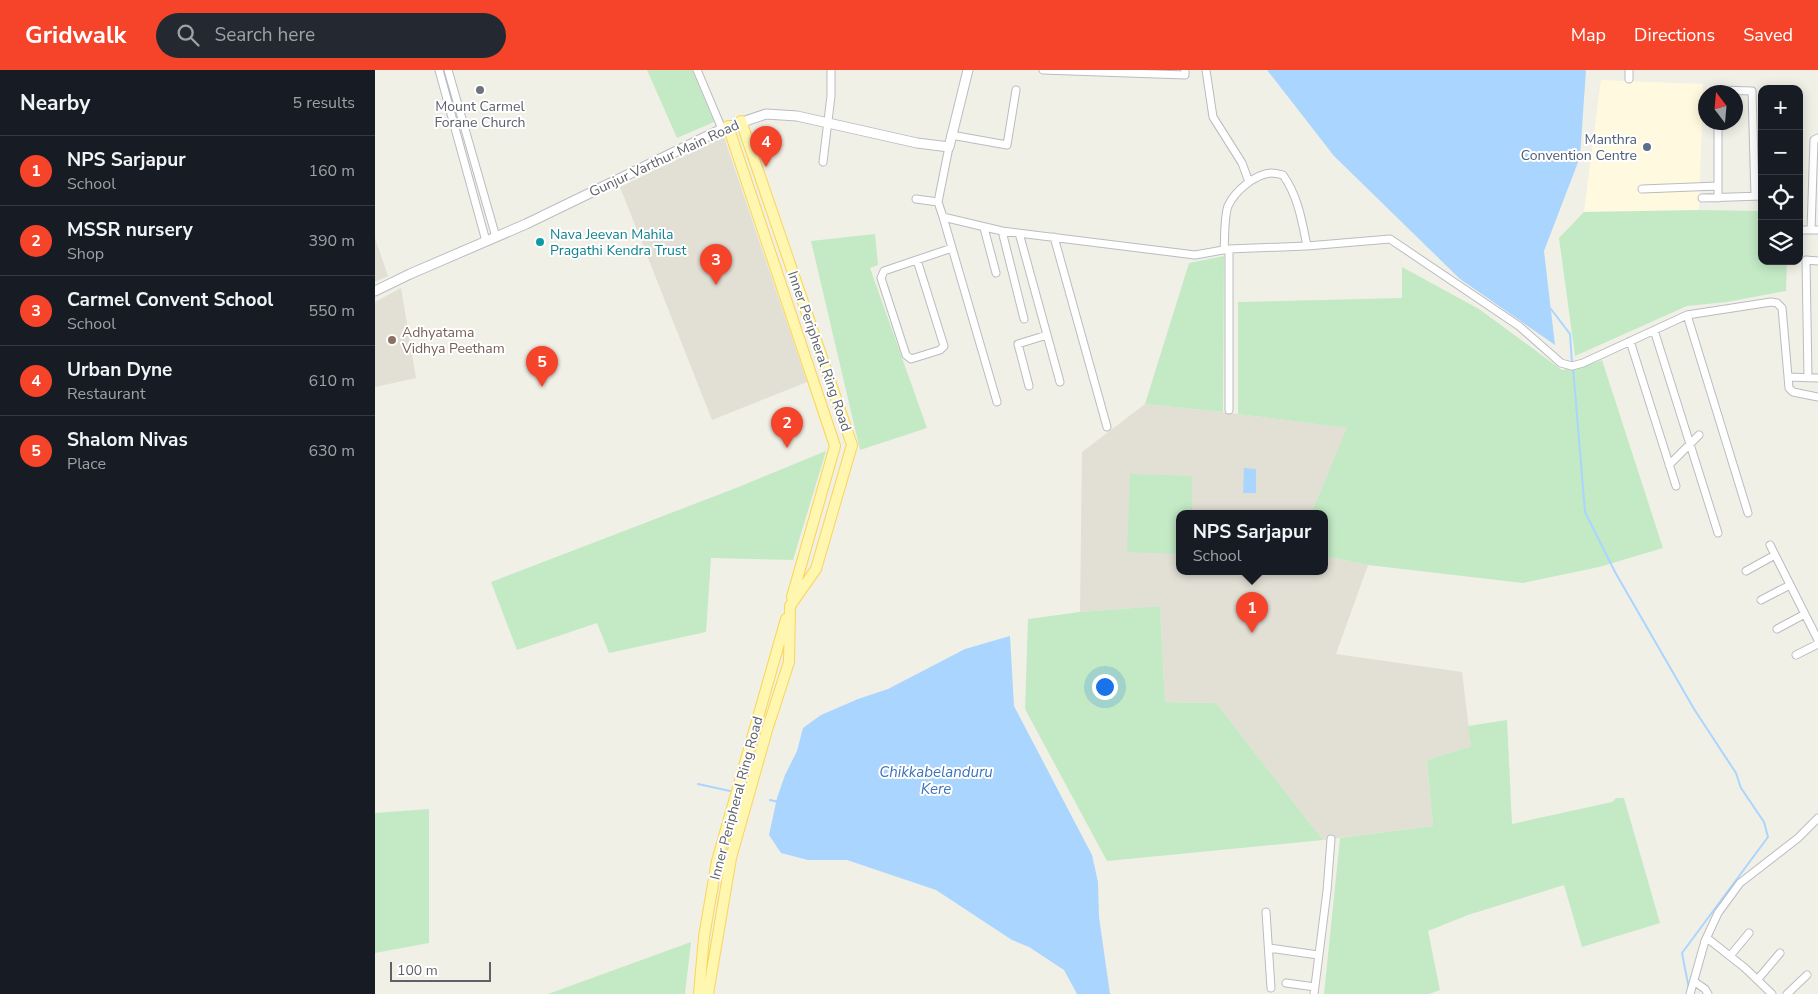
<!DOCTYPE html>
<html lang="en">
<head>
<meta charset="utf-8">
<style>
	body { margin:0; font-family:"Nunito Sans",sans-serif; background:#242831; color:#f1f3f6 }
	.controls { position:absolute; right:15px; top:15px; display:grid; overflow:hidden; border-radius:10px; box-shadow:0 2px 12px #0003 }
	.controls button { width:45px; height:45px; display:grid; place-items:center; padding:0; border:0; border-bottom:1px solid #363941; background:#171b24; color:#f1f3f6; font:25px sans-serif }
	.compass { position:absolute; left:1323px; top:15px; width:45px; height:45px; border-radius:50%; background:#171b24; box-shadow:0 2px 12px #0003; rotate:344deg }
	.scale { position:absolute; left:15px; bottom:12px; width:101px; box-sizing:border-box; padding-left:5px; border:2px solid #5e6268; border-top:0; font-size:14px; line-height:18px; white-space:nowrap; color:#5e6268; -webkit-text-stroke:4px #fff; paint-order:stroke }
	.you { position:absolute; left:729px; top:616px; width:18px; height:18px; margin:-12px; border:4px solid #fff; border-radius:50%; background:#1a73e8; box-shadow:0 0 0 8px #1a73e833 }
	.badge { display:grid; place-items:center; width:32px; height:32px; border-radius:50%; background:#f5442a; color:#fff; font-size:16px; font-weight:700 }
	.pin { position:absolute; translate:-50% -41px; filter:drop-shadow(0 1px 2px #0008) }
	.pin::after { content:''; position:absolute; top:26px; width:18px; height:15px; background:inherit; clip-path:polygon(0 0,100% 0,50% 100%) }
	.popup { position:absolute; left:801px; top:440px; width:152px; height:65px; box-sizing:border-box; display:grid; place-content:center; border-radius:10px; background:#171b24; filter:drop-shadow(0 1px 4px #0005); font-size:16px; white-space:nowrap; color:#9ea1a6 }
	.popup b { font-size:19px; color:#f1f3f6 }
	.popup::after { content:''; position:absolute; left:50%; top:100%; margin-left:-10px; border:10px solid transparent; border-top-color:#171b24 }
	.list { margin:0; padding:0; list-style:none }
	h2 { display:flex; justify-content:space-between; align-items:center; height:65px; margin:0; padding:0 20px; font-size:21px }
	h2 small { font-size:16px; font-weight:400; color:#9ea1a6 }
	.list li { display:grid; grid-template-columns:32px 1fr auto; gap:15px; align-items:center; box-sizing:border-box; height:70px; padding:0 20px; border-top:1px solid #363941 }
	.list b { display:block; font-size:19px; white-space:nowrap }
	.list p { margin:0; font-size:16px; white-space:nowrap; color:#9ea1a6 }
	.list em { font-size:16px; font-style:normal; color:#9ea1a6 }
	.icon { flex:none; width:28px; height:28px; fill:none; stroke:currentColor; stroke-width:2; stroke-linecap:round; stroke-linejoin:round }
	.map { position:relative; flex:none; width:1443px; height:924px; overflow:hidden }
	header { display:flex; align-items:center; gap:30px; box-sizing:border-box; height:70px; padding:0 25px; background:#f5442a; color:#fff }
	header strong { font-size:24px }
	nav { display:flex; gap:28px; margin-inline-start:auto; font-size:18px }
	.search { width:350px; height:45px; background:#242831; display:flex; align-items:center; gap:12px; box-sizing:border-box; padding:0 18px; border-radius:28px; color:#9ea1a6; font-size:19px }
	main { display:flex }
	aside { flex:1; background:#171b24 }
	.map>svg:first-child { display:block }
</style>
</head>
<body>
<header>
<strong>Gridwalk</strong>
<div class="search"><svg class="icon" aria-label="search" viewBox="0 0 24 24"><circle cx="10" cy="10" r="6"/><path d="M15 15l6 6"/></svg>Search here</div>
<nav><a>Map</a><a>Directions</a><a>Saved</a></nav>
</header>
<main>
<aside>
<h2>Nearby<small>5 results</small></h2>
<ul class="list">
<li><span class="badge">1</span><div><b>NPS Sarjapur</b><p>School</p></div><em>160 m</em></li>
<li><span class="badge">2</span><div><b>MSSR nursery</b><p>Shop</p></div><em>390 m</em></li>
<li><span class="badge">3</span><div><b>Carmel Convent School</b><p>School</p></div><em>550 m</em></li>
<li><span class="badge">4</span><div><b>Urban Dyne</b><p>Restaurant</p></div><em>610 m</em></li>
<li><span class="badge">5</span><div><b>Shalom Nivas</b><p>Place</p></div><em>630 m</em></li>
</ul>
</aside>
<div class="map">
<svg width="1443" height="924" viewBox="0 0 1443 924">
	<rect width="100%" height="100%" fill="#f1f0e7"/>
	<path fill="#fff9df" d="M1226,10L1328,14L1324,140L1209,142Z"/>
	<path fill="#e2dfd5" d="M349,67L432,312L337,350L245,117Z
		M0,168L13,206L0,212Z
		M26,218L41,308L0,317V232Z
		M770,334L848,342L973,358L936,444H804V502H950V486L993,495L961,584L1087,602L1096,676L1052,690L1058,756L948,770L841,633L790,632L785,536L705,542L707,382Z"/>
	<path fill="#c3eac5" d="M272,0H317L339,52L302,68Z
		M1324,140L1387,141V191H1412L1411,221L1352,232L1312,236L1200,286L1184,168L1209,142Z
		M500,164L503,195L495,198L552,358L485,380L436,171Z
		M849,186L848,342L770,334L814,193Z
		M1027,197L1104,239L1187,300L1216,294L1227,290L1288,478L1224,497L1148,513L993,495L950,486V444H936L972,358L863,344V232L1027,228Z
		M451,381L418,490L336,488L331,562L234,583L222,553L142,580L116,512L361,418Z
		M755,404L817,406V444H804V484L752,482Z
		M785,536L790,632L841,633L948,770L732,791L650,639L653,549L705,542Z
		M1132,650L1137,754L1237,732L1241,728H1249L1285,853L1207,877L1189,815L1093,845L1053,861L1065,920L1054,924H949L965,768L1058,756L1052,690L1096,676L1093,656Z
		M54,739V873L0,883V743Z
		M316,872L310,924H173Z"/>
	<path fill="#aad5ff" d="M892,0H1211L1205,87L1169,181L1180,275L1085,209L959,86Z
		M869,398L881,399V423H868Z
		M635,566L639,636L717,785L723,812L724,847L735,924H702L689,900L654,877L637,870L561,820L472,790H433L406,783L394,765L402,728L410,705L422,681L428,658L446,645L483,629L513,619L590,579Z"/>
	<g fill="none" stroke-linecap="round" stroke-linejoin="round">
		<path stroke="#aad5ff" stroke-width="2" d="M1176,239L1195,264L1197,293
			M1198,297L1210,442L1240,502L1319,639L1361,703L1366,718L1389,752L1393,767L1307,883L1314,919
			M323,714L355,721
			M395,730L403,732"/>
		<defs>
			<path id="street" d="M64,0L111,171
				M73,0L121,167
				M322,0L347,59
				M668,0L810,5V0
				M831,0L838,47L867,93L874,112
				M1254,9V0
				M1343,22V20L1377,21L1380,126
				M576,65L632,75L641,20
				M574,77L563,132L568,147L627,161L820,185L854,179L932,176L1015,169L1144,256L1186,293L1197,296L1208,293L1312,245L1396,232L1402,233L1407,238L1414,318L1418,322L1443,327
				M448,92L456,26V0
				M1267,119L1343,116
				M1327,128L1387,126
				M1343,128V52
				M541,129L563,132
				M568,147L622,332
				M609,158L621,203
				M1424,160H1443
				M1436,160L1439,70L1443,68
				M627,161L649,249
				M644,163L685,312
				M679,167L732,357
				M854,179V340
				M849,180C850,168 849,147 853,136C860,121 880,104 896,103C900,103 904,104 908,105C923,126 927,151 932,176
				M542,190L569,276L565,280L536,289L531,285L506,208L509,201L577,178
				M1312,245L1373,443
				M1279,260L1343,463
				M1255,271L1301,416
				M1413,307L1443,308
				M1433,308L1431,190L1443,191
				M654,316L643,274L672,265
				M1294,395L1324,365
				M1395,475L1443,570
				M1371,501L1400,485
				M1386,530L1415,515
				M1402,559L1430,544
				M1421,585L1443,574
				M891,842L896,918
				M1332,868L1370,898L1397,924
				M894,878L943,885
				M1355,886L1374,863
				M1383,909L1405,883
				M1320,912L1330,919L1333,924
				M911,913L940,917
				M939,924L952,821L956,769
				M1315,924L1330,871L1343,843L1365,813L1423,768L1443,748
				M1412,924L1432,905"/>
			<path id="secondary" d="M0,221L35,204L151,154L347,59L391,44L422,46L542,73L574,77L593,0"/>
			<path id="primary" d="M353,56L460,376L417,527
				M324,924L329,867L342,791L411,549
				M333,924L356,788L392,660L414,592L415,536L441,499L477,375L366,51"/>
		</defs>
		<use href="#street" stroke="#b9bcc1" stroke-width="9"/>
		<use href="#secondary" stroke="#babdc3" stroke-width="11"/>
		<use href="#primary" stroke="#fbd557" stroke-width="12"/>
		<use href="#street" stroke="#fff" stroke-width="7"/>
		<use href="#secondary" stroke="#fff" stroke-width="9"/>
		<use href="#primary" stroke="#fff6af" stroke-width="10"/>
	</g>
	<circle fill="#6b7280" stroke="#fff" stroke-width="2" cx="105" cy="20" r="5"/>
	<circle fill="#5c6f8a" stroke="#fff" stroke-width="2" cx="1272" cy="77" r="5"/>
	<circle fill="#0f9aa8" stroke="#fff" stroke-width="2" cx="165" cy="172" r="5"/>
	<circle fill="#8d6e63" stroke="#fff" stroke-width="2" cx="17" cy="270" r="5"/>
	<g text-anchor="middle" stroke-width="4" stroke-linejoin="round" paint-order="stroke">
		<g font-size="14" fill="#5b616d" stroke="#fff">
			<text x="105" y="41">Mount Carmel<tspan x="105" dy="16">Forane Church</tspan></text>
		</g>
		<g font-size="14" fill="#4e5e75" stroke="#fff" text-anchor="end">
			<text x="1262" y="74">Manthra<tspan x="1262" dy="16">Convention Centre</tspan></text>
		</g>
		<g font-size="14" fill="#5e6268" stroke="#fff">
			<text transform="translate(289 88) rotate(-25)" y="5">Gunjur Varthur Main Road</text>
			<text transform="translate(445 281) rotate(71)" y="5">Inner Peripheral Ring Road</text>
			<text transform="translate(361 728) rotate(-75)" y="5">Inner Peripheral Ring Road</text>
		</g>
		<g font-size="14" fill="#0d838f" stroke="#fff" text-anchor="start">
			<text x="175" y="169">Nava Jeevan Mahila<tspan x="175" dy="16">Pragathi Kendra Trust</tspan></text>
		</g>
		<g font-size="14" fill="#785e54" stroke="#fff" text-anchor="start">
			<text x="27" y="267">Adhyatama<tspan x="27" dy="16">Vidhya Peetham</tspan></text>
		</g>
		<g font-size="15" font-style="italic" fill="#3d74b9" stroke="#fff">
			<text x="561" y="707">Chikkabelanduru<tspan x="561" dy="17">Kere</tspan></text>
		</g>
	</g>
</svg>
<div class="controls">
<button>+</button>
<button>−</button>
<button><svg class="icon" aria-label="locate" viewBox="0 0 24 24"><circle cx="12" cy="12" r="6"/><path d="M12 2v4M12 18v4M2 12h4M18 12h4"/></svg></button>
<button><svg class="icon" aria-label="layers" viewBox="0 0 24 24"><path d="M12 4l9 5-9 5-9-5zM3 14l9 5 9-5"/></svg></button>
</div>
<svg class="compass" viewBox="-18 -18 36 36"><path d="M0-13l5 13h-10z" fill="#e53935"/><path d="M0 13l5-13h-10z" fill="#9ea1a6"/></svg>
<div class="scale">100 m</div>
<div class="you"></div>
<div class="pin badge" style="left:877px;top:563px">1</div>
<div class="popup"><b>NPS Sarjapur</b>School</div>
<div class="pin badge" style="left:412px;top:378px">2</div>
<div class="pin badge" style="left:341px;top:215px">3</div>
<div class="pin badge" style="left:391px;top:97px">4</div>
<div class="pin badge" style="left:167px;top:317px">5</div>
</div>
</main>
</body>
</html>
